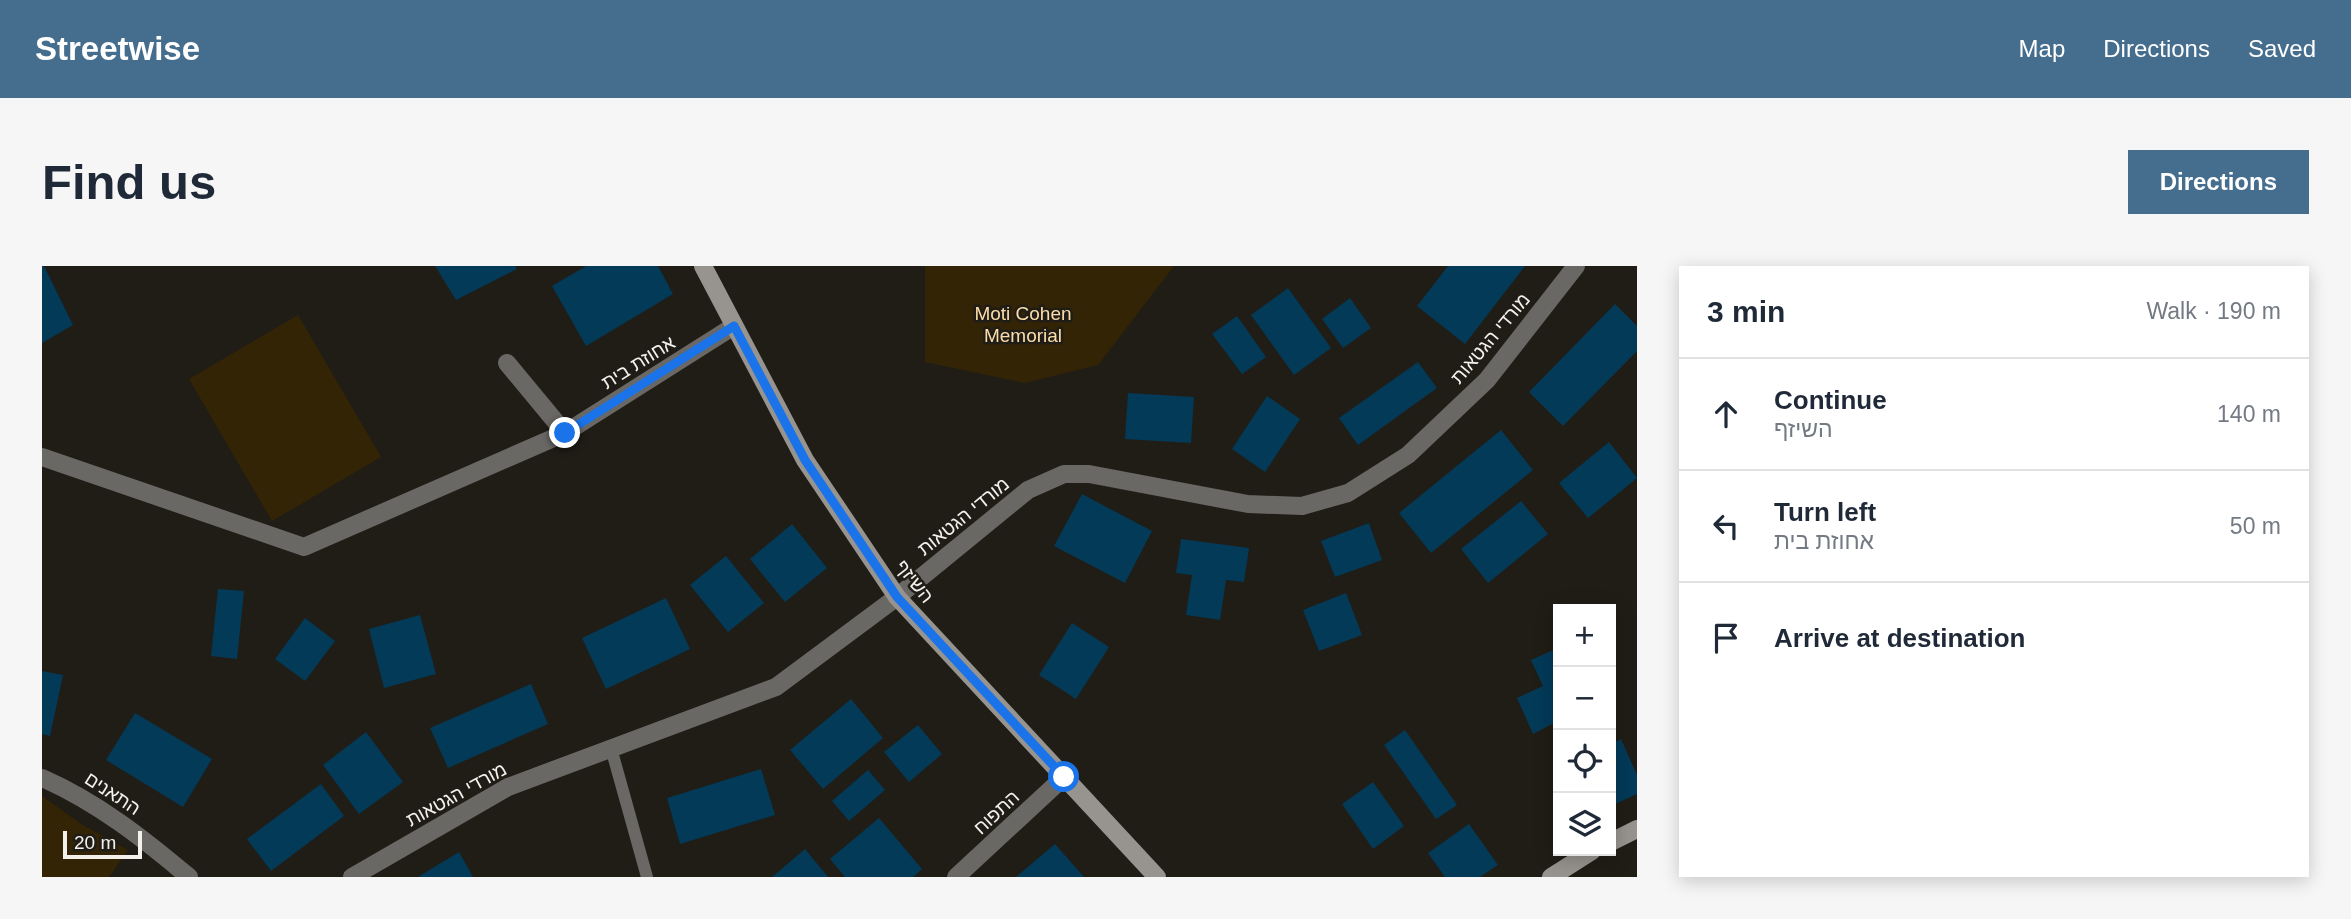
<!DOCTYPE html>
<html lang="en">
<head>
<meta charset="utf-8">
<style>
	body { margin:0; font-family:Arial,"Noto Sans Hebrew",sans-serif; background:#f6f6f7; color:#1f2937 }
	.controls { position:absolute; right:21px; bottom:21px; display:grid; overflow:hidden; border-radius:0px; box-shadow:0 4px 18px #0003 }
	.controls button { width:63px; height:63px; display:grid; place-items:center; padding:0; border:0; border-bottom:2px solid #e0e1e3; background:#fff; color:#1f2937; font:35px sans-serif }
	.scale { position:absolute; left:21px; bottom:18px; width:79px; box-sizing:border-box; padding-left:7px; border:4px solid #f4f1ed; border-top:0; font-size:19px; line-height:24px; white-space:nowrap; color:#f4f1ed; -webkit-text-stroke:5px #201d16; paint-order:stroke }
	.stop { position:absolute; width:21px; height:21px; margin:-16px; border:5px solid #1a73e8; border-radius:50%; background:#fff }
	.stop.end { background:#1a73e8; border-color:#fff; box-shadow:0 2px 7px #0008 }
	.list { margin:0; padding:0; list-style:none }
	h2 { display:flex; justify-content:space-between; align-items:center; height:91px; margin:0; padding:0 28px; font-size:30px }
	h2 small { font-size:23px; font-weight:400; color:#747a83 }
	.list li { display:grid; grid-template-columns:46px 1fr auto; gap:21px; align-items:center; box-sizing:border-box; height:112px; padding:0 28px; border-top:2px solid #e0e1e3 }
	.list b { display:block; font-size:26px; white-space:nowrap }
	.list p { margin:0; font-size:23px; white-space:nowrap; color:#747a83 }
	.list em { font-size:23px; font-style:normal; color:#747a83 }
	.icon { flex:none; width:38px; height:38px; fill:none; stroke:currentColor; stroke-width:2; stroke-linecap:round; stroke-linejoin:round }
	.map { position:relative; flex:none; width:1595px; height:611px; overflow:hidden; border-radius:0px }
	header { display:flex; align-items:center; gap:42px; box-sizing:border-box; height:98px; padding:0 35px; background:#456d8d; color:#fff }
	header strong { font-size:33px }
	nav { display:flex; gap:38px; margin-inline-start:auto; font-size:24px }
	.intro { display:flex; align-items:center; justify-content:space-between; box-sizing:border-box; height:168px; padding:0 42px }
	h1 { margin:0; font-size:49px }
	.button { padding:18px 32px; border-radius:0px; background:#456d8d; color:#fff; font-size:24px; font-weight:700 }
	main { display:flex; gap:42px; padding:0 42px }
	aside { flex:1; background:#fff; border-radius:0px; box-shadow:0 4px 18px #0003 }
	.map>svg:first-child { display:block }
</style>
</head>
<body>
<header>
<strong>Streetwise</strong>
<nav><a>Map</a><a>Directions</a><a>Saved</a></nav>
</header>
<div class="intro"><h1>Find us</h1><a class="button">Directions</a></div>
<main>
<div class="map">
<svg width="1595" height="611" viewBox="0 0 1595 611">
	<rect width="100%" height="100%" fill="#201d16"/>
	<path fill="#342406" d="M883,0H1132L1056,99L983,117L883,96Z
		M256,49L339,191L230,255L147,113Z
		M0,530L39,558L86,584L67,611H0Z"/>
	<path fill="#033a58" d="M0,0H2L31,59L0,77Z
		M393,0H473L475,3L414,34Z
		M544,0H616L631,28L544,80L510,20Z
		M1406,0H1483L1423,78L1375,40Z
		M1246,22L1289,82L1252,109L1209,49Z
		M1308,32L1329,62L1301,82L1280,53Z
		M1573,38L1595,60V85L1521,160L1487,126Z
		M1195,50L1224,91L1200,108L1170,68Z
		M1376,96L1395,122L1316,179L1297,152Z
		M1086,127L1152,131L1149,177L1083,173Z
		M1225,130L1258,153L1223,206L1190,183Z
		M1459,164L1491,204L1389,287L1357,247Z
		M1567,176L1595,212L1546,252L1517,217Z
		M1040,228L1110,265L1083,317L1012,280Z
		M1479,235L1506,268L1446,317L1419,283Z
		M1327,257L1340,294L1293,311L1279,275Z
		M750,258L785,302L743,336L708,293Z
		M1139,273L1207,282L1202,316L1184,314L1178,354L1144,349L1150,309L1134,307Z
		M684,290L722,337L686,366L648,319Z
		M176,323L202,325L195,393L169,390Z
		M1304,327L1320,369L1277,385L1261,344Z
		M624,332L648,383L564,423L540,372Z
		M378,349L394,408L342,422L327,363Z
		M263,352L293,375L263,415L233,393Z
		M1030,357L1067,381L1034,433L997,409Z
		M1516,382V455L1491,468L1475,432L1501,420L1489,394Z
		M0,405L21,409L8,470L0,468Z
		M489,418L506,458L406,502L388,462Z
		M809,433L841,472L781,523L748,484Z
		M93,447L170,493L141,541L64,494Z
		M876,459L900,488L867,516L842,486Z
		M1363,464L1415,539L1394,553L1342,479Z
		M324,466L361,516L317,548L281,499Z
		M1579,473L1595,509V528L1569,540V478Z
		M719,503L733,549L638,578L625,532Z
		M826,504L843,524L807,555L790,535Z
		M1331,516L1362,560L1331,583L1300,538Z
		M279,518L302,550L229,605L205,573Z
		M837,552L880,603L871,611H803L788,593Z
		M1427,558L1456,599L1438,611H1403L1386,587Z
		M1013,578L1042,611H974Z
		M763,583L786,611H730Z
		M417,586L431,611H376Z"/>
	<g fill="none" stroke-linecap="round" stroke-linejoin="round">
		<path stroke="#6a6865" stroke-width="12" d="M569,482L605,611"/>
		<path stroke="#6a6865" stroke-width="18" d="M465,97L523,167
			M0,191L262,281L523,167L692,60
			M0,512C55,536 102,573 147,611
			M310,611L466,521L734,421L855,331L986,224L1022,208H1047L1206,238L1260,240L1306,227L1366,189L1445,114L1534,0
			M914,611L1022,511"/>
		<path stroke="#97938e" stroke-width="18" d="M661,0L763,194L855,331L1115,611
			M1569,576L1595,563
			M1509,611L1550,585"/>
	</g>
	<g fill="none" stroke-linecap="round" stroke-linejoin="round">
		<path stroke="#1a73e8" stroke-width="9" d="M523,167L692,60L763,194L855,331L1022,511"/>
	</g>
	<g text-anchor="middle" stroke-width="5" stroke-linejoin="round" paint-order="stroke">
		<g font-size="19" fill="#fcdda9" stroke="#201d16">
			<text x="981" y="54">Moti Cohen<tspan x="981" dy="22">Memorial</tspan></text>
		</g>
		<g font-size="19" fill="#f4f1ed" stroke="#201d16">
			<text transform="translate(1448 72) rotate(-50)" y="7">מורדי הגטאות</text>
			<text transform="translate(596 96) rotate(-32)" y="7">אחוזת בית</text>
			<text transform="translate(921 250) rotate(-39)" y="7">מורדי הגטאות</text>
			<text transform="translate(873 315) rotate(52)" y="7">השיזף</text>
			<text transform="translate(71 527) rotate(33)" y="7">התאנים</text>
			<text transform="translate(414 528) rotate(-29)" y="7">מורדי הגטאות</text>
			<text transform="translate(954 546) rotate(-43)" y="7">התפוח</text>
		</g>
	</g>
</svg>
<div class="controls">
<button>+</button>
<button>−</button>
<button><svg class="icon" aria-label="locate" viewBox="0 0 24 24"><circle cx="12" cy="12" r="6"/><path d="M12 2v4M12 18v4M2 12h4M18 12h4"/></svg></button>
<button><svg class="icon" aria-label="layers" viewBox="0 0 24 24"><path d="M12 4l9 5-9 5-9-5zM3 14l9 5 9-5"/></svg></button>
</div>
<div class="scale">20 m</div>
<div class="stop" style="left:1022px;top:511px"></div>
<div class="stop end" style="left:523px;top:167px"></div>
</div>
<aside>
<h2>3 min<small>Walk · 190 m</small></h2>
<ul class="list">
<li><svg class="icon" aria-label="ahead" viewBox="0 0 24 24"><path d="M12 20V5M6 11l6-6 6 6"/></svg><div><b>Continue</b><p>השיזף</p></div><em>140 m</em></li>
<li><svg class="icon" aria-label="left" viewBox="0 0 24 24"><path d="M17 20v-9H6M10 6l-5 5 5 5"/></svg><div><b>Turn left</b><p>אחוזת בית</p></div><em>50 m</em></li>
<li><svg class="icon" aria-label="arrive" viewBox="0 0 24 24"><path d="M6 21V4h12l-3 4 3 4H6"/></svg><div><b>Arrive at destination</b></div></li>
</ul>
</aside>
</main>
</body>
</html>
